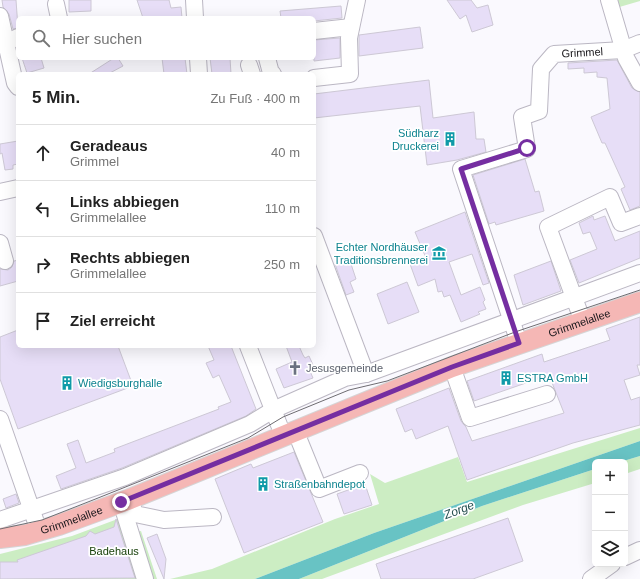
<!DOCTYPE html>
<html lang="de">
<head>
<meta charset="utf-8">
<style>
	body { margin:0; font-family:Arial,sans-serif; background:#f6f6f6; color:#222 }
	.controls { position:absolute; right:12px; bottom:12px; display:grid; overflow:hidden; border-radius:6px; box-shadow:0 4px 16px #0002 }
	.controls button { width:36px; height:36px; display:grid; place-items:center; padding:0; border:0; border-bottom:1px solid #e0e0e0; background:#fff; color:#222; font:20px sans-serif }
	.stop { position:absolute; width:12px; height:12px; margin:-9px; border:3px solid #752ea1; border-radius:50%; background:#fff }
	.stop.end { background:#752ea1; border-color:#fff; box-shadow:0 1px 4px #0008 }
	.list { margin:0; padding:0; list-style:none }
	h2 { display:flex; justify-content:space-between; align-items:center; height:52px; margin:0; padding:0 16px; font-size:17px }
	h2 small { font-size:13px; font-weight:400; color:#767676 }
	.list li { display:grid; grid-template-columns:26px 1fr auto; gap:12px; align-items:center; box-sizing:border-box; height:56px; padding:0 16px; border-top:1px solid #e0e0e0 }
	.list b { display:block; font-size:15px; white-space:nowrap }
	.list p { margin:0; font-size:13px; white-space:nowrap; color:#767676 }
	.list em { font-size:13px; font-style:normal; color:#767676 }
	.icon { flex:none; width:22px; height:22px; fill:none; stroke:currentColor; stroke-width:2; stroke-linecap:round; stroke-linejoin:round }
	.map { position:relative; flex:none; width:640px; height:579px; overflow:hidden }
	.search { position:absolute; background:#fff; box-shadow:0 4px 16px #0002; left:16px; top:16px; width:300px; height:44px; display:flex; align-items:center; gap:10px; box-sizing:border-box; padding:0 14px; border-radius:6px; color:#767676; font-size:15px }
	.panel { position:absolute; background:#fff; box-shadow:0 4px 16px #0002; left:16px; top:72px; width:300px; height:276px; border-radius:6px }
	.map>svg:first-child { display:block }
</style>
</head>
<body>
<div class="map">
<svg width="640" height="579" viewBox="0 0 640 579">
	<rect width="100%" height="100%" fill="#faf9fe"/>
	<path fill="#ccedc3" d="M614,0H640V1L616,8Z
		M640,428V441L374,533L255,579H170L212,569L335,519L379,504L370,474L385,483L458,457L467,482Z
		M640,456V469L625,474V462H620Z
		M595,469V483L523,505L322,579H299L482,506Z
		M123,517L136,532L141,531L157,579H0V554L72,536Z"/>
	<path fill="#68c3c4" d="M640,441V456L620,462H595V469L482,506L299,579H255L374,533Z"/>
	<path fill="#e7def7" stroke="#cdc8d5" d="M2,0H16L18,28L13,29L9,14L3,7Z
		M69,0H91V11L69,12Z
		M137,0H169L171,8L181,7L182,18H143Z
		M447,0H471L477,8L488,5L493,25L472,32L466,15L460,19Z
		M341,6L342,18L314,21V18H281L280,11Z
		M420,27L423,48L359,56V35Z
		M340,38V58L314,61V40Z
		M22,58H41L44,68L27,73Z
		M114,58H118L123,66L108,74H89Z
		M162,58H185L187,74H164Z
		M210,58H230L231,74H212Z
		M617,60L632,88L640,92V206L630,210L621,189L625,187L605,143H602L591,117L610,109L607,78L597,77V72L584,73V68L568,69V63Z
		M429,80L433,118L474,112L476,139H484L486,152L457,160L427,165L420,106L314,118V94Z
		M18,141V164L13,165V169L5,170L2,153L0,154V144Z
		M525,159L535,192L539,191L544,211L496,225L495,222L489,224L473,175Z
		M465,212L489,283L483,285L472,254L449,262L461,295L480,287L485,300L483,302L486,309L478,312L480,314L461,322L450,295L444,297L442,291L438,292L435,279L418,286L410,264L426,258L415,232Z
		M593,216L594,220L605,216L615,241L640,231V258L579,283L570,260L597,249L590,232L583,234L579,223Z
		M349,258L356,279L350,282L354,292L346,295L335,264Z
		M18,260V281L0,286V269L8,270L12,267L14,261Z
		M551,261L561,291L523,305L514,275Z
		M407,282L419,312L388,324L377,294Z
		M640,317V365H637L640,375L624,380L631,400L640,397V425L573,443L467,480L448,426L416,439L412,429L405,432L396,409L449,388L461,421L466,427L472,441L564,413L549,375L474,401L467,381L542,354L544,362L610,340L606,329Z
		M18,330V346H118L133,386L18,429L0,379V337Z
		M208,346H231L256,409L246,416L122,468L61,489L56,476L76,468L67,444L78,440L86,463L115,452L114,449L219,409L218,407L231,402L219,375L213,378L206,363L214,360Z
		M286,346H299L303,355L305,358L309,356L314,367L309,369L313,378L284,388L276,369L292,362Z
		M294,452L323,522L244,553L215,479L251,464L253,468Z
		M365,484L372,505L344,514L337,494Z
		M16,494L19,503L6,508L3,499Z
		M508,518L523,561L473,579H381L376,564Z
		M116,519L135,578L0,579V562H18L17,560L86,536L90,531L95,534L114,527Z
		M157,534L166,559L164,579L147,538Z"/>
	<g fill="none" stroke-linecap="round" stroke-linejoin="round">
		<defs>
			<g id="minor">
				<path d="M194,0L195,18"/>
				<path d="M609,0L626,58L640,83"/>
				<path d="M56,4L59,18"/>
				<path d="M0,16L15,83L18,87"/>
				<path d="M314,31L351,27"/>
				<path d="M5,43L18,37"/>
				<path d="M198,58L199,74"/>
				<path d="M267,58L271,73L273,74"/>
				<path d="M249,65L252,74"/>
				<path d="M314,78L350,74L349,38L357,0"/>
				<path d="M0,192L18,188"/>
				<path d="M314,236L366,374"/>
				<path d="M0,243L5,261"/>
				<path d="M583,322L548,227L610,197L621,223L640,216"/>
				<path id="s1" d="M519,343L461,169L527,149L522,117L539,111L541,69L554,54L623,50L640,43"/>
				<path d="M248,346L283,435"/>
				<path d="M452,367L470,418L547,394"/>
				<path d="M0,419L39,531"/>
				<path d="M295,430L319,489L360,473"/>
				<path d="M130,499L135,514L164,520L213,517"/>
				<path d="M121,502L145,579"/>
				<path d="M0,520L125,477L250,424L273,410L345,378L366,374L640,273"/>
				<path d="M625,557L640,550"/>
				<path d="M591,579L612,564"/>
			</g>
			<g id="major">
				<path id="s2" d="M0,538L25,535L59,525L130,499L452,367L640,302"/>
			</g>
		</defs>
		<use href="#minor" stroke="#bbb7c3" stroke-width="18"/>
		<use href="#major" stroke="#d5d5d6" stroke-width="22"/>
		<use href="#minor" stroke="#fff" stroke-width="16"/>
		<use href="#major" stroke="#f5b7b5" stroke-width="20"/>
		<path stroke="#6e6c71" stroke-width="1" d="M0,529L42,520L93,500L248,438L283,417L349,390L387,381L515,332L640,290"/>
	</g>
	<g fill="none" stroke-linecap="round" stroke-linejoin="round">
		<path stroke="#752ea1" stroke-width="5" d="M121,502L452,367L519,343L461,169L527,148"/>
	</g>
	<defs>
		<symbol id="building-bare" viewBox="-9 -9 18 18"><path d="M-4-6H4V6H1V3H-1V6H-4ZM-2.5-4.3h1.7v1.8h-1.7ZM.8-4.3h1.7v1.8H.8ZM-2.5-1h1.7V.8h-1.7ZM.8-1h1.7V.8H.8Z" fill="#0f9aa8" stroke="#fff" stroke-width="2.5" paint-order="stroke"/></symbol>
		<symbol id="museum-bare" viewBox="-9 -9 18 18"><path d="M0-6L6-3V-2H-6V-3ZM-5-1h2V3h-2ZM-1-1h2V3h-2ZM3-1h2V3H3ZM-6 4H6V6H-6Z" fill="#0f9aa8" stroke="#fff" stroke-width="2.5" paint-order="stroke"/></symbol>
		<symbol id="church-bare" viewBox="-9 -9 18 18"><path d="M-1.2-6h2.4v3.5h3.3v2.4h-3.3V6h-2.4V-.1h-3.3v-2.4h3.3Z" fill="#6b7280" stroke="#fff" stroke-width="2.5" paint-order="stroke"/></symbol>
	</defs>
	<g fill-rule="evenodd">
		<use href="#building-bare" x="440" y="129" width="20" height="20"/>
		<use href="#museum-bare" x="429" y="243" width="20" height="20"/>
		<use href="#church-bare" x="285" y="358" width="20" height="20"/>
		<use href="#building-bare" x="496" y="368" width="20" height="20"/>
		<use href="#building-bare" x="57" y="373" width="20" height="20"/>
		<use href="#building-bare" x="253" y="474" width="20" height="20"/>
	</g>
	<g text-anchor="middle" stroke-width="3.5" stroke-linejoin="round" paint-order="stroke">
		<g font-size="11" fill="#171519" stroke="#fff">
			<text dy="4" stroke="none"><textPath href="#s1" startOffset="393">Grimmel</textPath></text>
			<text dy="4" stroke="none"><textPath href="#s2" startOffset="619">Grimmelallee</textPath></text>
			<text dy="4" stroke="none"><textPath href="#s2" startOffset="74">Grimmelallee</textPath></text>
		</g>
		<g font-size="11" fill="#0d838f" stroke="#fff" text-anchor="start">
			<text x="439" y="137" text-anchor="end">Südharz<tspan x="439" dy="13">Druckerei</tspan></text>
			<text x="428" y="251" text-anchor="end">Echter Nordhäuser<tspan x="428" dy="13">Traditionsbrennerei</tspan></text>
			<text x="517" y="382">ESTRA GmbH</text>
			<text x="78" y="387">Wiedigsburghalle</text>
			<text x="274" y="488">Straßenbahndepot</text>
		</g>
		<g font-size="11" fill="#5b616d" stroke="#fff" text-anchor="start">
			<text x="306" y="372">Jesusgemeinde</text>
		</g>
		<g font-size="11" fill="#18400a" stroke="#fff">
			<text x="114" y="555">Badehaus</text>
		</g>
		<g font-size="12" font-style="italic" fill="#244e4f" stroke="#fff">
			<text transform="translate(459 510) rotate(-21)" y="4">Zorge</text>
		</g>
	</g>
</svg>
<div class="controls">
<button>+</button>
<button>−</button>
<button><svg class="icon" aria-label="layers" viewBox="0 0 24 24"><path d="M12 4l9 5-9 5-9-5zM3 14l9 5 9-5"/></svg></button>
</div>
<div class="stop" style="left:527px;top:148px"></div>
<div class="stop end" style="left:121px;top:502px"></div>
<div class="search"><svg class="icon" aria-label="search" viewBox="0 0 24 24"><circle cx="10" cy="10" r="6"/><path d="M15 15l6 6"/></svg>Hier suchen</div>
<section class="panel">
<h2>5 Min.<small>Zu Fuß · 400 m</small></h2>
<ul class="list">
<li><svg class="icon" aria-label="ahead" viewBox="0 0 24 24"><path d="M12 20V5M6 11l6-6 6 6"/></svg><div><b>Geradeaus</b><p>Grimmel</p></div><em>40 m</em></li>
<li><svg class="icon" aria-label="left" viewBox="0 0 24 24"><path d="M17 20v-9H6M10 6l-5 5 5 5"/></svg><div><b>Links abbiegen</b><p>Grimmelallee</p></div><em>110 m</em></li>
<li><svg class="icon" aria-label="right" viewBox="0 0 24 24"><path d="M7 20v-9h11M14 6l5 5-5 5"/></svg><div><b>Rechts abbiegen</b><p>Grimmelallee</p></div><em>250 m</em></li>
<li><svg class="icon" aria-label="arrive" viewBox="0 0 24 24"><path d="M6 21V4h12l-3 4 3 4H6"/></svg><div><b>Ziel erreicht</b></div></li>
</ul>
</section>
</div>
</body>
</html>
